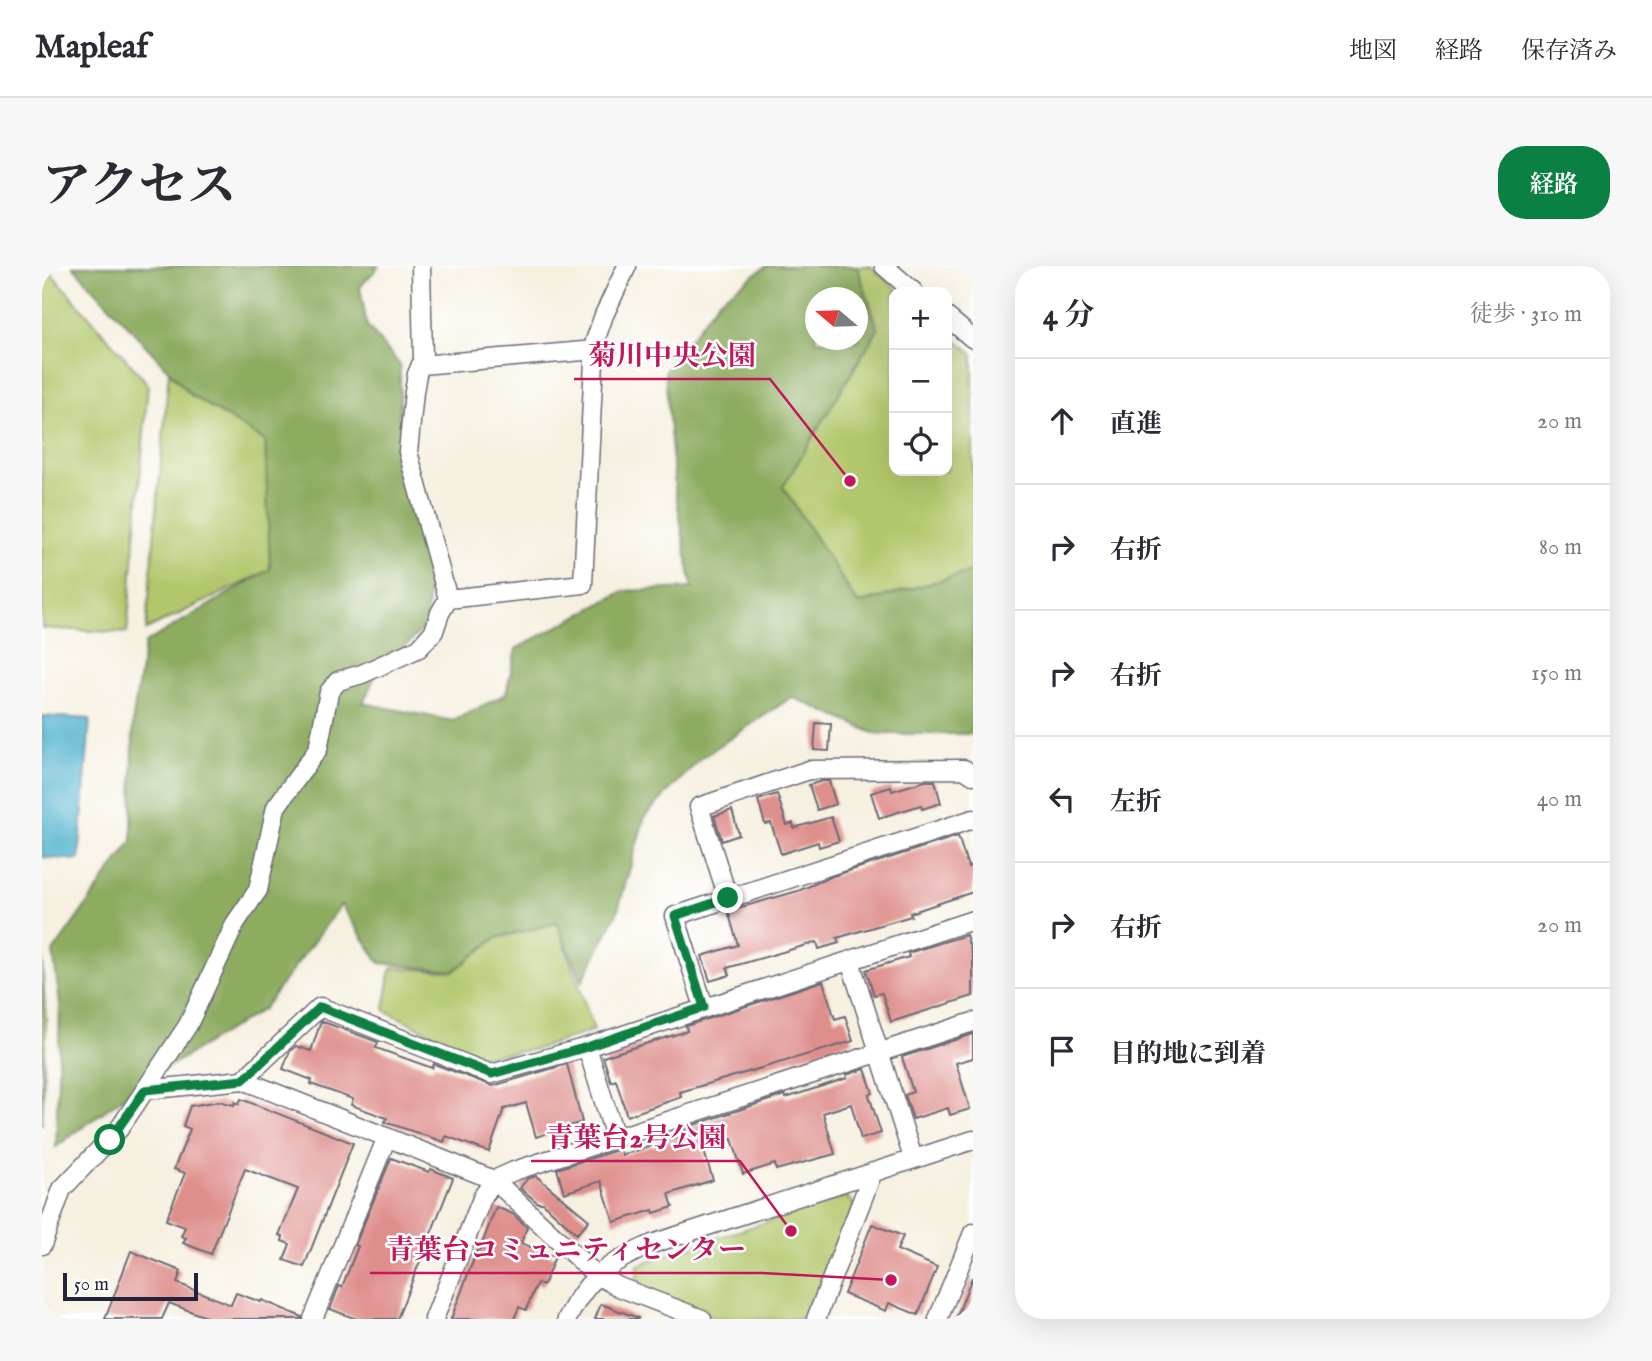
<!DOCTYPE html>
<html lang="ja">
<head>
<meta charset="utf-8">
<style>
	body { margin:0; font-family:"IM FELL English","Noto Serif JP",serif; background:#f7f7f7; color:#2b2b33 }
	.controls { position:absolute; right:21px; top:21px; display:grid; overflow:hidden; border-radius:14px; box-shadow:0 7px 28px #0002 }
	.controls button { width:63px; height:63px; display:grid; place-items:center; padding:0; border:0; border-bottom:2px solid #e1e1e2; background:#fff; color:#2b2b33; font:35px sans-serif }
	.compass { position:absolute; left:763px; top:21px; width:63px; height:63px; border-radius:50%; background:#fff; box-shadow:0 7px 28px #0002; rotate:289deg }
	.scale { position:absolute; left:21px; bottom:18px; width:135px; box-sizing:border-box; padding-left:7px; border:4px solid #22223b; border-top:0; font-size:19px; line-height:24px; white-space:nowrap; color:#22223b; -webkit-text-stroke:5px #fff; paint-order:stroke }
	.stop { position:absolute; width:21px; height:21px; margin:-16px; border:5px solid #0b8043; border-radius:50%; background:#fff }
	.stop.end { background:#0b8043; border-color:#fff; box-shadow:0 2px 7px #0008 }
	.list { margin:0; padding:0; list-style:none }
	h2 { display:flex; justify-content:space-between; align-items:center; height:91px; margin:0; padding:0 28px; font-size:30px }
	h2 small { font-size:23px; font-weight:400; color:#7c7c81 }
	.list li { display:grid; grid-template-columns:46px 1fr auto; gap:21px; align-items:center; box-sizing:border-box; height:126px; padding:0 28px; border-top:2px solid #e1e1e2 }
	.list b { display:block; font-size:26px; white-space:nowrap }
	.list em { font-size:23px; font-style:normal; color:#7c7c81 }
	.icon { flex:none; width:38px; height:38px; fill:none; stroke:currentColor; stroke-width:2; stroke-linecap:round; stroke-linejoin:round }
	.map { position:relative; flex:none; width:931px; height:1053px; overflow:hidden; border-radius:28px }
	header { display:flex; align-items:center; gap:42px; box-sizing:border-box; height:98px; padding:0 35px; background:#fff; border-bottom:2px solid #e1e1e2 }
	header strong { font-size:33px }
	nav { display:flex; gap:38px; margin-inline-start:auto; font-size:24px }
	.intro { display:flex; align-items:center; justify-content:space-between; box-sizing:border-box; height:168px; padding:0 42px }
	h1 { margin:0; font-size:49px }
	.button { padding:18px 32px; border-radius:28px; background:#0b8043; color:#fff; font-size:24px; font-weight:700 }
	main { display:flex; gap:42px; padding:0 42px }
	aside { flex:1; background:#fff; border-radius:28px; box-shadow:0 7px 28px #0002 }
	.map>svg:first-child { display:block }
</style>
</head>
<body>
<header>
<strong>Mapleaf</strong>
<nav><a>地図</a><a>経路</a><a>保存済み</a></nav>
</header>
<div class="intro"><h1>アクセス</h1><a class="button">経路</a></div>
<main>
<div class="map">
<svg width="931" height="1053" viewBox="0 0 931 1053">
	<rect width="100%" height="100%" fill="#fff"/>
	<filter id="ink" filterUnits="userSpaceOnUse"><feTurbulence type="fractalNoise" baseFrequency=".0143" numOctaves="2"/><feDisplacementMap in="SourceGraphic" scale="14" xChannelSelector="R" yChannelSelector="G"/><feConvolveMatrix kernelMatrix="1 2 1 2 8 2 1 2 1" color-interpolation-filters="sRGB"/></filter>
	<filter id="wash" filterUnits="userSpaceOnUse"><feTurbulence type="fractalNoise" baseFrequency=".00686" numOctaves="4" result="noise"/><feDisplacementMap in="SourceGraphic" scale="28" xChannelSelector="R" yChannelSelector="G"/><feGaussianBlur stdDeviation="1.57" result="paint"/><feColorMatrix in="noise" values="0 0 0 0 0 0 0 0 0 0 0 0 0 0 0 0 0 1.4 0 .05"/><feComposite in="paint" operator="in"/></filter>
	<g filter="url(#wash)">
		<rect width="100%" height="100%" fill="#f6f0e0"/>
		<path fill="#b2c76c" stroke="#6a7454" stroke-width="2" d="M0,0H3L106,118L85,367L0,362Z
			M816,0H828L859,26H852V205H905V66L931,88V342L790,425L679,225L774,74H816V32L793,31Z
			M127,105L149,129L224,175L228,304L104,364Z
			M515,656L552,764L495,783L437,791L342,744L349,702L412,705L454,672Z
			M0,692L4,756L0,859Z
			M804,930L813,939L767,1053H676L595,1020V1000L614,992Z"/>
		<path fill="#8dac60" stroke="#58674e" stroke-width="2" fill-rule="evenodd" d="M31,0H337L318,21L325,60L358,99V184L389,291L384,360L333,410L321,437L411,455L464,428L474,383L582,325L650,322L633,223L623,105L678,33L725,0H815L836,63L741,221L816,338L931,305V468H834L750,431L659,492L603,550L575,647L540,716L515,657L454,672L412,705L338,697L299,639L221,743L99,818L14,881L18,738L11,686L90,575L91,451L103,377L228,303L223,175L149,129ZM774,32H816V74H774Z"/>
		<path fill="#4db0cc" stroke="#386984" stroke-width="2" d="M0,450L48,453L37,594L0,591Z"/>
		<g id="blocks">
			<path fill="#de8e8b" d="M774,457L789,458L787,485L772,484Z
				M780,515H787L794,538L775,544L767,519Z
				M883,515H893L899,537L880,543L879,539L837,552L829,527L849,521L850,525Z
				M735,528L745,559L751,557L752,562L789,551L797,575L777,581L776,576L739,588L729,557L723,558L716,534Z
				M690,544L697,569L680,575L672,550Z
				M916,570L926,601L931,599V626L868,647L869,650L795,672L797,677L777,683L775,676L685,702L688,709L668,715L660,690L696,679L686,645L756,625L791,610Z
				M924,669L931,692V730L849,756L840,727L832,729L824,704L867,691L866,687Z
				M781,715L793,753L803,750L811,775L638,826L639,831L585,850L574,814L569,816L561,791L645,765L644,760Z
				M279,755L336,776L334,782L390,802L392,798L451,820L525,798L540,856L494,871L484,837L462,843L447,886L404,870L402,876L343,856L345,852L309,839L311,833L269,818L270,814L241,803L248,785L254,780L269,785Z
				M931,768V792L914,797L928,843L908,849L906,842L871,853L863,829L871,826L860,791Z
				M823,803L831,827L827,829L839,867L819,873L809,838L781,847L793,888L734,904L733,898L701,908L690,873L661,882L671,914L627,928L631,941L612,947L611,944L572,956L559,915L522,927L515,903L578,883L580,889L645,869L642,862L743,829L744,832L805,812L804,809Z
				M199,833L311,877L262,1001L242,994L248,978L240,975L241,970L237,969L256,923L203,903L169,988L141,977L144,972L139,970L143,961L124,954L143,907L132,903L148,863L141,860L148,840L177,835L192,839L193,836L197,838Z
				M349,892L387,906L389,903L411,912L355,1053H314L288,1043L297,1020L300,1021L316,980L313,979Z
				M494,910L547,954L535,968L501,937H496L478,922L485,913Z
				M454,941L471,948L485,961L479,977L513,991L501,1020L495,1017L484,1044L477,1041L472,1053H409L436,982L438,983Z
				M830,958L861,970L855,984L895,1001L876,1049L847,1037L844,1045L802,1028Z
				M89,985L139,1005L135,1017L189,1039L194,1027L219,1036L220,1034L260,1051V1053H169L127,1037L120,1053H63Z
				M930,1011L931,1053H914Z
				M559,1038L596,1052V1053H553Z"/>
		</g>
	</g>
	<g filter="url(#ink)">
		<use href="#blocks" fill-opacity="0" stroke="#6c6a75" stroke-width="2"/>
		<g fill="none" stroke-linecap="round" stroke-linejoin="round">
			<defs>
				<path id="minor" d="M379,0L381,94L375,108L372,126L366,186L406,333
					M842,0L872,26
					M905,51L931,73
					M379,99L553,84
					M686,632L657,541L767,504L922,503L931,509
					M808,695L871,892
					M662,741L633,650L931,553
					M545,781L573,871
					M201,814L278,741L449,808L545,781L931,654
					M103,824L146,759L194,656L216,624L234,541L276,483L287,426L296,415L320,408L377,382L392,365L398,347L406,333L541,318L553,75L562,49L585,0
					M0,979L20,923L77,863L103,824L201,814L452,914L554,1009L577,1021L660,1053
					M271,1053L345,871
					M392,1053L441,930L452,914L472,905L931,756
					M525,1053C547,1009 567,997 610,978L931,874
					M774,1053L831,906
					M896,1053L931,967"/>
			</defs>
			<use href="#minor" stroke="#6c6a75" stroke-width="21"/>
			<use href="#minor" stroke="#fff" stroke-width="18"/>
		</g>
	</g>
	<g fill="none" stroke-linecap="round" stroke-linejoin="round" filter="url(#ink)">
		<path stroke="#0b8043" stroke-width="9" d="M68,874L103,824L201,814L278,741L450,808L545,781L662,741L633,650L686,632"/>
	</g>
	<path fill="none" stroke="#c2185b" stroke-width="2.5" d="M808 215L728 113H532M749 965L698 895H489M849 1014L720 1007H328"/>
	<g fill="#c2185b" stroke="#fff" stroke-width="2.5">
		<circle cx="808" cy="215" r="7"/>
		<circle cx="749" cy="965" r="7"/>
		<circle cx="849" cy="1014" r="7"/>
	</g>
	<g font-size="28" text-anchor="middle" font-weight="bold" fill="#c2185b" stroke="#fff" stroke-width="5" stroke-linejoin="round" paint-order="stroke">
		<text x="630" y="99">菊川中央公園</text>
		<text x="594" y="881">青葉台2号公園</text>
		<text x="524" y="993">青葉台コミュニティセンター</text>
	</g>
</svg>
<div class="controls">
<button>+</button>
<button>−</button>
<button><svg class="icon" aria-label="locate" viewBox="0 0 24 24"><circle cx="12" cy="12" r="6"/><path d="M12 2v4M12 18v4M2 12h4M18 12h4"/></svg></button>
</div>
<svg class="compass" viewBox="-18 -18 36 36"><path d="M0-13l5 13h-10z" fill="#e53935"/><path d="M0 13l5-13h-10z" fill="#7c7c81"/></svg>
<div class="scale">50 m</div>
<div class="stop" style="left:68px;top:874px"></div>
<div class="stop end" style="left:686px;top:632px"></div>
</div>
<aside>
<h2>4 分<small>徒歩 · 310 m</small></h2>
<ul class="list">
<li><svg class="icon" aria-label="ahead" viewBox="0 0 24 24"><path d="M12 20V5M6 11l6-6 6 6"/></svg><div><b>直進</b></div><em>20 m</em></li>
<li><svg class="icon" aria-label="right" viewBox="0 0 24 24"><path d="M7 20v-9h11M14 6l5 5-5 5"/></svg><div><b>右折</b></div><em>80 m</em></li>
<li><svg class="icon" aria-label="right" viewBox="0 0 24 24"><path d="M7 20v-9h11M14 6l5 5-5 5"/></svg><div><b>右折</b></div><em>150 m</em></li>
<li><svg class="icon" aria-label="left" viewBox="0 0 24 24"><path d="M17 20v-9H6M10 6l-5 5 5 5"/></svg><div><b>左折</b></div><em>40 m</em></li>
<li><svg class="icon" aria-label="right" viewBox="0 0 24 24"><path d="M7 20v-9h11M14 6l5 5-5 5"/></svg><div><b>右折</b></div><em>20 m</em></li>
<li><svg class="icon" aria-label="arrive" viewBox="0 0 24 24"><path d="M6 21V4h12l-3 4 3 4H6"/></svg><div><b>目的地に到着</b></div></li>
</ul>
</aside>
</main>
</body>
</html>
